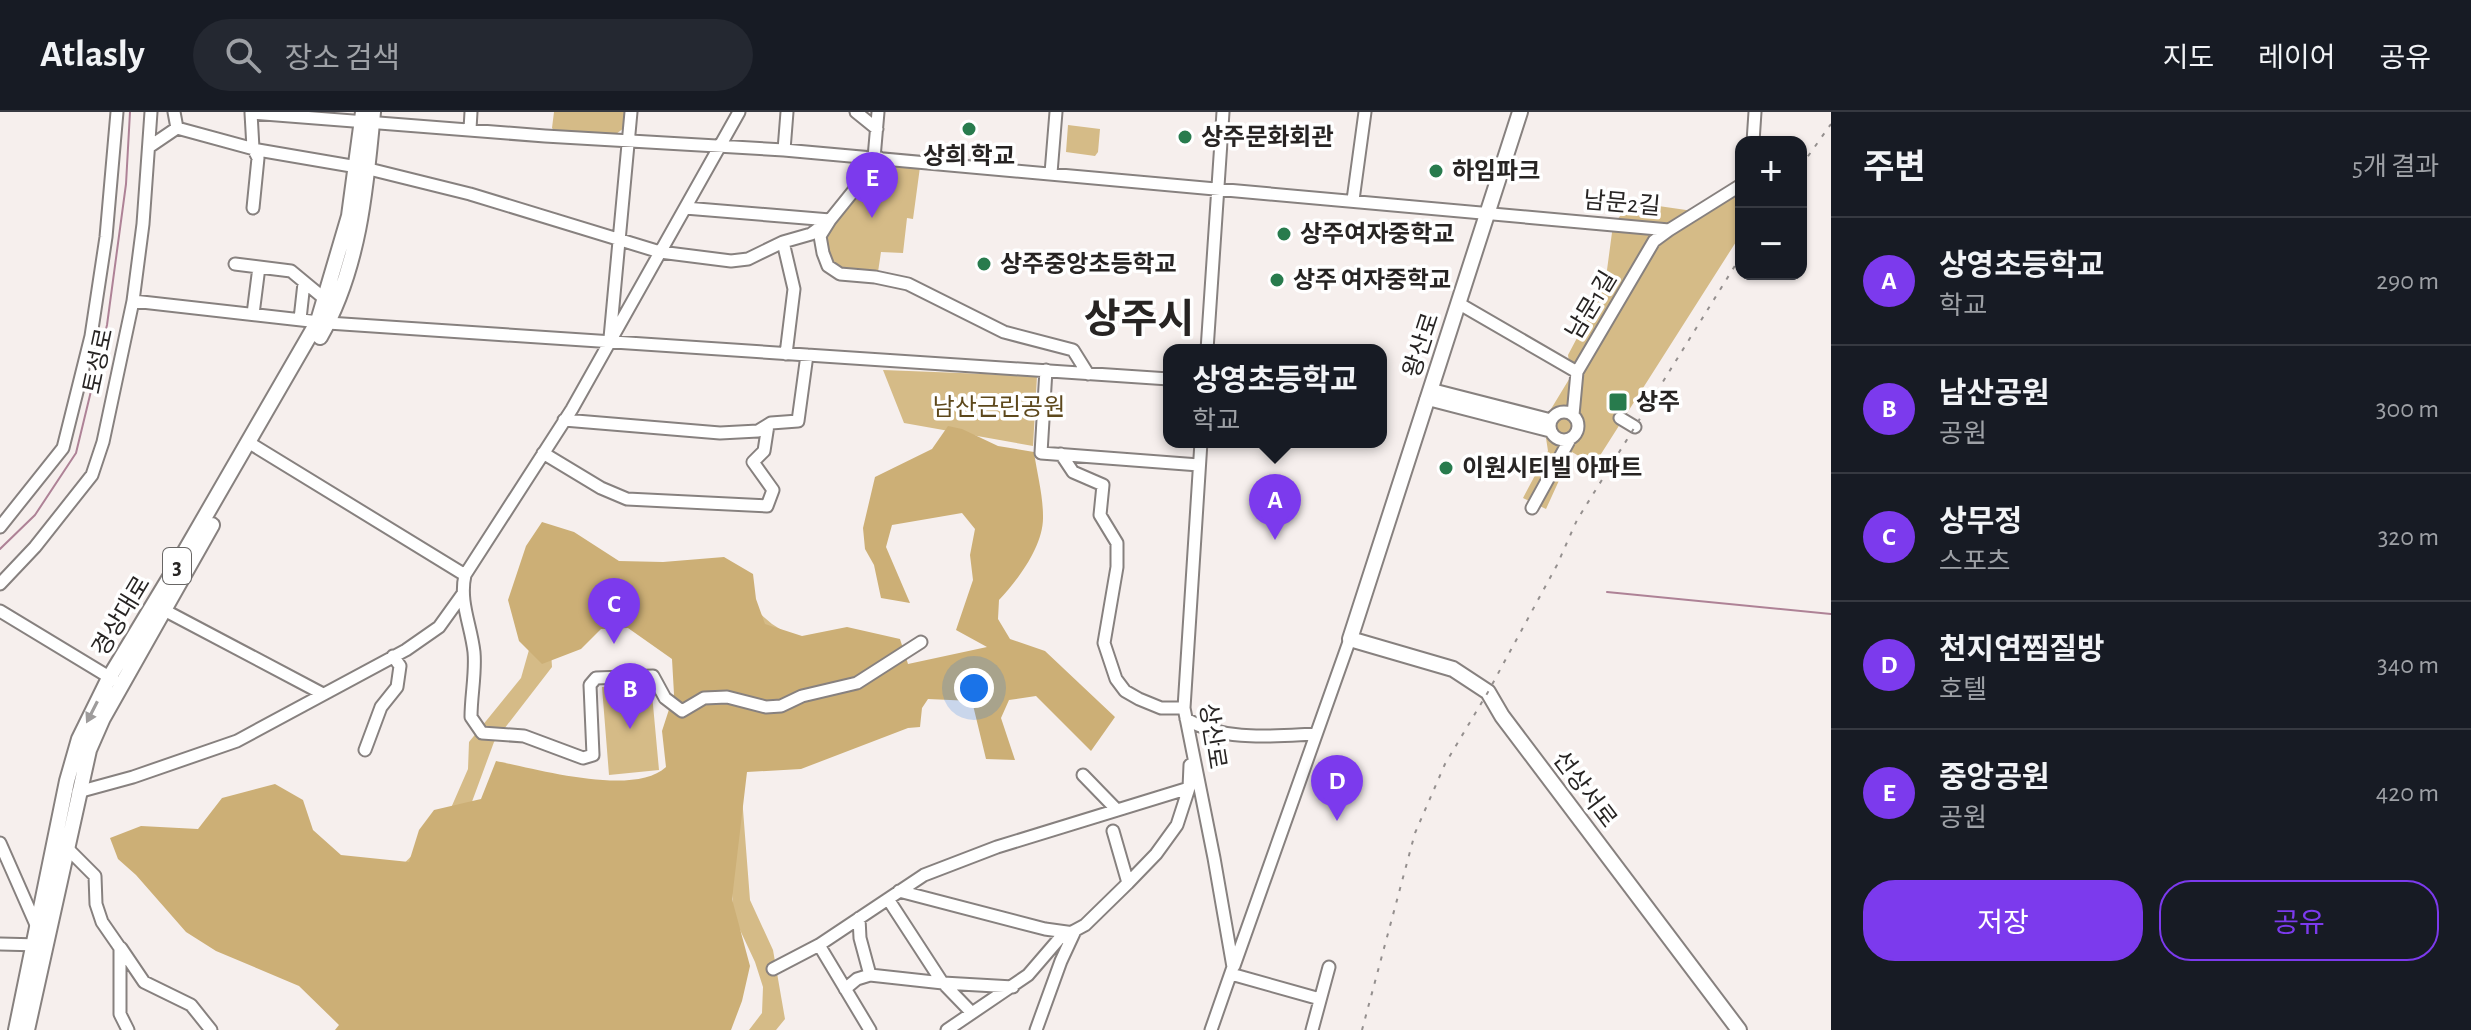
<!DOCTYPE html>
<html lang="ko">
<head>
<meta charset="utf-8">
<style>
	body { margin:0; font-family:"Alegreya Sans","Noto Sans KR",sans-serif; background:#242831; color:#f1f3f6 }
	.controls { position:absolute; right:24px; top:24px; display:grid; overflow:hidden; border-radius:16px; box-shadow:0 2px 6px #0004 }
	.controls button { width:72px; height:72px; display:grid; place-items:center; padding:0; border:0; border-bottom:2px solid #363941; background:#171b24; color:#f1f3f6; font:40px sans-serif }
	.you { position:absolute; left:974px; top:576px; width:28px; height:28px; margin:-20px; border:6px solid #fff; border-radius:50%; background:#1a73e8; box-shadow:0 0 0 12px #1a73e833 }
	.badge { display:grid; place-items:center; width:52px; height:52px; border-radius:50%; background:#7c3aed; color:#fff; font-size:26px; font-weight:700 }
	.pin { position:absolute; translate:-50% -66px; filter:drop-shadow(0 2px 4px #0008) }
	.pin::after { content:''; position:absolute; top:42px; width:28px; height:24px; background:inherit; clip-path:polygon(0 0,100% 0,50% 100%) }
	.popup { position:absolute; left:1163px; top:232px; width:224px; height:104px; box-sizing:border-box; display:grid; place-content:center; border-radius:16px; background:#171b24; filter:drop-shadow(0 2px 6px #0005); font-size:26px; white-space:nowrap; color:#9ea1a6 }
	.popup b { font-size:30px; color:#f1f3f6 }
	.popup::after { content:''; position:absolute; left:50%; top:100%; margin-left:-16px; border:16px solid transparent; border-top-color:#171b24 }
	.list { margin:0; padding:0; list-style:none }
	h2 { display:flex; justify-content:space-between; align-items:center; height:104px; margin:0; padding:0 32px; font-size:34px }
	h2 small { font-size:26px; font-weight:400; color:#9ea1a6 }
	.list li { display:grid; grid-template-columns:52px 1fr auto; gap:24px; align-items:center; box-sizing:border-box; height:128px; padding:0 32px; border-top:2px solid #363941 }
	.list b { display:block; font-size:30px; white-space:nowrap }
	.list p { margin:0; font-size:26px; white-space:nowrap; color:#9ea1a6 }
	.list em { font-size:26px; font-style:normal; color:#9ea1a6 }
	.actions { display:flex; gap:16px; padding:24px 32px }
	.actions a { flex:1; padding:18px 0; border:2px solid #7c3aed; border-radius:32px; text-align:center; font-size:28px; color:#7c3aed }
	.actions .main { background:#7c3aed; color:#fff }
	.icon { flex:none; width:44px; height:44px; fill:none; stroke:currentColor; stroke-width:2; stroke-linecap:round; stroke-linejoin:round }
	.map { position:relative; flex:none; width:1831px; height:918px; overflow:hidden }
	header { display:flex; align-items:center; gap:48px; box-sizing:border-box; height:112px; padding:0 40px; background:#171b24; border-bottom:2px solid #363941 }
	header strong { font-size:38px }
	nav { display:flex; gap:44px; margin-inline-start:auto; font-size:28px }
	.search { width:560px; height:72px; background:#242831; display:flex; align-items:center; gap:20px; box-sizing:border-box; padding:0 28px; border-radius:44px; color:#9ea1a6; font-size:30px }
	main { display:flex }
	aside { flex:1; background:#171b24 }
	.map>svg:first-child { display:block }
</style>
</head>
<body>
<header>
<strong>Atlasly</strong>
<div class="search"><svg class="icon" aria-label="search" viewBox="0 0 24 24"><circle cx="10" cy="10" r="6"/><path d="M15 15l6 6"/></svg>장소 검색</div>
<nav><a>지도</a><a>레이어</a><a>공유</a></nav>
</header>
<main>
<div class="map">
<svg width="1831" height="918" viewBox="0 0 1831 918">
	<rect width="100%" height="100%" fill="#f6efed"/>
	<path fill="#d5bb87" d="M554,0H625L624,16L612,25L556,21L552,16Z
		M1068,13L1100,17L1098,40L1095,44L1066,40Z
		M884,52L920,55L913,107L907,106L903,141L881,140L878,160L838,157C827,146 823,131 829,117L878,53Z
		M1741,64V122L1594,353L1572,340L1546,397L1523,386L1548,339L1546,326L1551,297L1571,264L1568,243L1605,173L1613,113L1631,90L1693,99Z
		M883,258L1037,264L1033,334L904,311Z
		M556,443L743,487L772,512L856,565L773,527L549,509L552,555L494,630L459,725L399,793L376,779L444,712L468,657L469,630L521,566Z
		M651,571L659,658L609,663L602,575Z
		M726,649L740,659L750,788L773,838L785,907L776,918H749L762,901L763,875L755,850L733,803Z"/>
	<path fill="#ccaf76" d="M948,314L962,317L998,334L1034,340C1037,361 1043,383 1043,404C1044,433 1018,468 999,488L998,507L1010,527L1045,539L1115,605L1091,639L1036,584L1009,588L1001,606L1015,648L986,647L972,589L928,587L922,596L920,615L908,616L801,657L747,660L732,787L750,854L742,889L731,918H335L339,913L299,874L216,839L186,820L136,763L118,747L110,726L141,714L198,717L222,686L275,672L303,688L313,718L341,743L409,750L419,718L434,698L481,687L496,649C537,657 634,685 666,655L662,619L674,582L672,547L628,516L601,517L581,537L542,552L519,529L508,488L526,434L542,410L574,420L619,449L663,450L724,445L753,462L756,487L765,512L802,524L847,515L900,527L908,552L987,535L956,518L973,468L970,443L975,417L962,401L892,413L886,435L910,491L881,486L874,453L865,437L863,416L875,365L932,337Z"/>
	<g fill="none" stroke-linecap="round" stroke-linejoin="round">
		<path stroke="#ae8296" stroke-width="2" d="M0,437L35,403L76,341L107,213L126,72L130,0
			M1607,480L1831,502"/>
		<defs>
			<path id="minor" d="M174,0L177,16
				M739,0L572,297L465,463C459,490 471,513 474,540C476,561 471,583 471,605L482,621L524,624L583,646L593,643L590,573L596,566L653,564L665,586L682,599L704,586L727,585L766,595L781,594L802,584L857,571L921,530
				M856,0L877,17
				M470,17L471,0
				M1753,30L1755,0
				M149,35L177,16L258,38L369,57L470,82L660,140L731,149L748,147L783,130L811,122L830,108L880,46
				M784,38L787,0
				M874,46L878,0
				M1051,61L1056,0
				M1353,88L1365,0
				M253,96L258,46L253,36L251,1L545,24L784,38L1669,118L1741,73
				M685,96L830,108L820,124L823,141L828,154L840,162L875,165L908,172L1004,220L1073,238L1088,262
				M783,130L794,177L786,242
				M235,152L291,159L326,188
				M133,189L328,211L1169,267
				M1458,191L1577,260L1654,129L1669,118
				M253,202L259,155
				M300,207L304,171
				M610,226L631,0
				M1207,238L1223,0
				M1046,258L1041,341L1199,353
				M1430,277L1551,308
				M1426,287L1550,319
				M1550 314a14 14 0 1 1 28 0a14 14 0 1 1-28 0Z
				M1573,303L1577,260
				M1620,306L1635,315
				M564,308L720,321L758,319L771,311L798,309L807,243
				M248,330L465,463
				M1201,330L1184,596L1214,746L1233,855L1211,918
				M543,341L601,376L627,387L767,394L773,378L753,350L764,339L768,313
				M1061,342L1073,360L1103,373L1100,403L1117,431V455L1104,531L1116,567L1125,579L1139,587L1161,596H1184
				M1532,396L1570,327
				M0,415L63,336L91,224L106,125L117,0
				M0,472L35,435L92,363L103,330L133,189L143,112L151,0
				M164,498L323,582
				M0,499L114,568
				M1186,607C1225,630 1272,624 1316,622
				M365,638L381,595L397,575L400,554L393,544
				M1083,663L1117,698
				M78,680L133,665L237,629L406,538L439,515L462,483
				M1113,719L1128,771
				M0,731L37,815
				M66,735L95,764L96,792L102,810L120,836V902L128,918
				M899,779L1045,817L1074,821L1061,849L1036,918
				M888,787L942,870L972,901
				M859,806L860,826L870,863
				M0,832L40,833
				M819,833L870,918
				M121,836L144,870L191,893L211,918
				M1234,854L1350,527
				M773,857L819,833L924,763L997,735L1189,676L1190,653
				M1231,862L1320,887
				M845,877L857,867L870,863L943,871L1013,875
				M947,918L1028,863L1059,827L1085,813L1128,771L1156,742L1177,713L1189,676
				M1312,918L1329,855"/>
			<path id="major" d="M1520,0L1350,527L1453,557L1488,580L1502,604L1739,918
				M320,225C359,157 366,77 373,0
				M16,918L67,669L79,627L109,566L173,460L318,209L349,104L363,0
				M27,918L89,638L103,606L212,413"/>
		</defs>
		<use href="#minor" stroke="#87817f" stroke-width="15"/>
		<use href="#major" stroke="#87817f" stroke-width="18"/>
		<use href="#minor" stroke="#fff" stroke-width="11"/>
		<use href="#major" stroke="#fff" stroke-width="14"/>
		<path stroke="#948f8e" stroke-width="2" stroke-dasharray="4 8" stroke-linecap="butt" d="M1801,54L1831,12
			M1362,918L1415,721L1445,652L1488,580L1557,453L1577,408L1741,144"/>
	</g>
	<defs><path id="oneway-solid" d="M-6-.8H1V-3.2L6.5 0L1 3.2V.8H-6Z" transform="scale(2)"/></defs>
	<use fill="#9e9c9c" href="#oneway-solid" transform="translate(92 600) rotate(117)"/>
	<g fill="#287b4d" stroke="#fff" stroke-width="3">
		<circle cx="969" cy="17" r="8"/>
		<circle cx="1185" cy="25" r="8"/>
		<circle cx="1436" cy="59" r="8"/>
		<circle cx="1284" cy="122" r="8"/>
		<circle cx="984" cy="152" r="8"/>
		<circle cx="1277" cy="168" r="8"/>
		<rect x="1608" y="280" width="20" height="20" rx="4"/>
		<circle cx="1446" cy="356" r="8"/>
	</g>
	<g text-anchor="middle" stroke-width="7" stroke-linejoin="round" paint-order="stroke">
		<rect fill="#fff" stroke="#686665" stroke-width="2" x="163" y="436" width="28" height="36" rx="6"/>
		<g font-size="22" font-weight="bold" fill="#272423">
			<text x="177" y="462">3</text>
		</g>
		<g font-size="24" font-weight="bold" fill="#272423" stroke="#fff" text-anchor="start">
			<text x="1201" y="33">상주문화회관</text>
			<text x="969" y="52" text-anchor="middle">상희 학교</text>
			<text x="1452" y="67">하임파크</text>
			<text x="1300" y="130">상주여자중학교</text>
			<text x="1000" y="160">상주중앙초등학교</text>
			<text x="1293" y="176">상주 여자중학교</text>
			<text x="1636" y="298">상주</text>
			<text x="1462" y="364">이원시티빌 아파트</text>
		</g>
		<g font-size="24" fill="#272423" stroke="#fff">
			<text transform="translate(1622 91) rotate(5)" y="8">남문2길</text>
			<text transform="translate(1591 193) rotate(-59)" y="8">남문1길</text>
			<text transform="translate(1421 233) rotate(-72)" y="8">왕산로</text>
			<text transform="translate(98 249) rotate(-78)" y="8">토성로</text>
			<text transform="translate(121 504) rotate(-59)" y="8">경상대로</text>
			<text transform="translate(1213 624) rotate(81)" y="8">상산로</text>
			<text transform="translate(1585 677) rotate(53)" y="8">선상서로</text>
		</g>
		<g font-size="24" fill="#5d481c" stroke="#fff">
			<text x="999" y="303">남산근린공원</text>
		</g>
		<g font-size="40" font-weight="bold" fill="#272423" stroke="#fff">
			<text x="1139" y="220">상주시</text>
		</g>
	</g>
</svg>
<div class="controls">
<button>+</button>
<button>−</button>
</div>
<div class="you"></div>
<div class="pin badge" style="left:1275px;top:428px">A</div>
<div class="popup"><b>상영초등학교</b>학교</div>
<div class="pin badge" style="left:630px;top:617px">B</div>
<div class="pin badge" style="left:614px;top:532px">C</div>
<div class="pin badge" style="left:1337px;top:709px">D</div>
<div class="pin badge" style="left:872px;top:106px">E</div>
</div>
<aside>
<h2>주변<small>5개 결과</small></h2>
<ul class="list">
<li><span class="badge">A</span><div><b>상영초등학교</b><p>학교</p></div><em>290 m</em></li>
<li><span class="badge">B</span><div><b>남산공원</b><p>공원</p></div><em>300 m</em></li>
<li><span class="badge">C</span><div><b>상무정</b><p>스포츠</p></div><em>320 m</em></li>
<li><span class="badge">D</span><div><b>천지연찜질방</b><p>호텔</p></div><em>340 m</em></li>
<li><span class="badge">E</span><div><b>중앙공원</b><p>공원</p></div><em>420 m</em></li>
</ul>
<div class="actions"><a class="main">저장</a><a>공유</a></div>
</aside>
</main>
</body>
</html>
